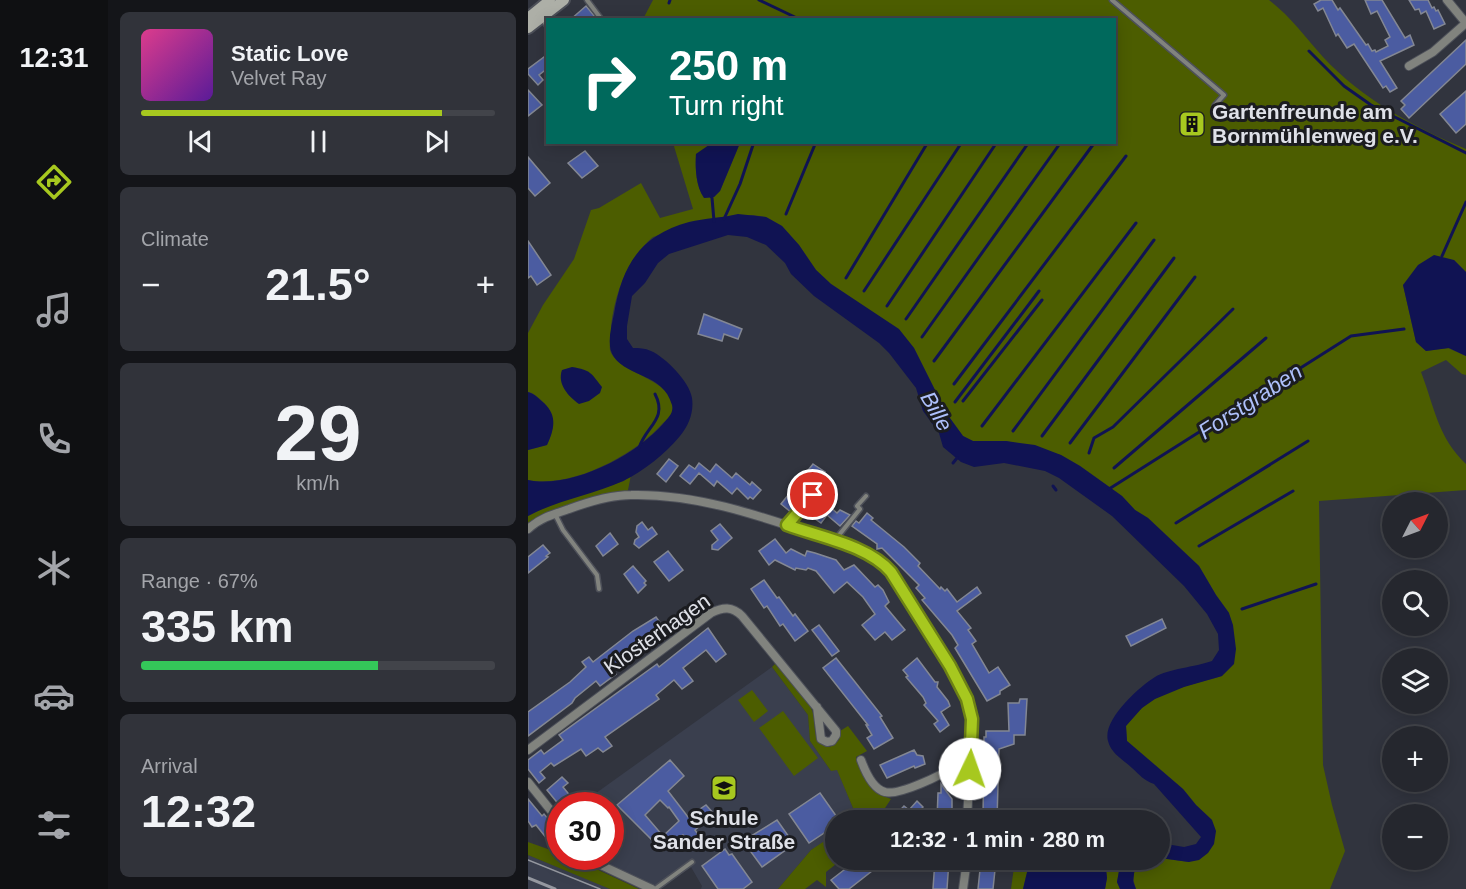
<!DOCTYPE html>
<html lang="en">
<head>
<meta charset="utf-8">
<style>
  body { margin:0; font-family:Helvetica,sans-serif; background:#31333a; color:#f1f3f6; height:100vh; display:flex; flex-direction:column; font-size:22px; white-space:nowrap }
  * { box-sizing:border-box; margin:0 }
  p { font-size:20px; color:#a3a5aa }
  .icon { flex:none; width:33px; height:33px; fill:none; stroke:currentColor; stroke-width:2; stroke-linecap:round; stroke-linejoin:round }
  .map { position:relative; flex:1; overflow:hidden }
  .side { display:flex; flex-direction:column; gap:12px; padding:12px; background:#141519; width:420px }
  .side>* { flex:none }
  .top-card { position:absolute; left:18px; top:18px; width:570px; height:126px; border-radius:0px; box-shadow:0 3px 15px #0003,0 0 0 2px #42444a; background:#00695c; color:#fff; overflow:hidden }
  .needle { width:39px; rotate:48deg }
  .buttons { position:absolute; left:854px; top:492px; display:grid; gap:12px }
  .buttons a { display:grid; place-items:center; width:66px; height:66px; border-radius:50%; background:#25272e; box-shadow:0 3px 15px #0003,0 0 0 2px #42444a; font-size:30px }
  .speed { position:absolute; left:18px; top:792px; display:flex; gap:12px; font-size:30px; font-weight:700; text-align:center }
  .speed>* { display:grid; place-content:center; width:78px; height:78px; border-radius:50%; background:#25272e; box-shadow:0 3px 15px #0003,0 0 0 2px #42444a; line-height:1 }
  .speed .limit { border:9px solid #d22; background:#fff; color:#111 }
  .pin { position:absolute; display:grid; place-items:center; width:51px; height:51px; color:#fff; margin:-26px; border:3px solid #fff; border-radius:50%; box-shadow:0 2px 6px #0007 }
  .me { position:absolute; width:66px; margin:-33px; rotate:3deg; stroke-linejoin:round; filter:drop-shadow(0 0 4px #0008) }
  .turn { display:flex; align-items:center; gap:21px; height:126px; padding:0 24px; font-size:27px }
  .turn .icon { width:78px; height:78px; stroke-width:2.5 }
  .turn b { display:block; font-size:42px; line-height:51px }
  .big { font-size:45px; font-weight:600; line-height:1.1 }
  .side .card { flex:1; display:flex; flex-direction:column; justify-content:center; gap:9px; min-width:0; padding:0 21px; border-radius:9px; background:#31333a }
  .side .dial { align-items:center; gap:0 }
  .dial b { font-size:78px; line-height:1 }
  .song { display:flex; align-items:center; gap:18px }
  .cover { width:72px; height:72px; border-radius:9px; background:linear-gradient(135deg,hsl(330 70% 55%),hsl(270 70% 35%)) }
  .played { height:6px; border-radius:3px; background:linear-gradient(90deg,#a7c81f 85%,#42444a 85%) }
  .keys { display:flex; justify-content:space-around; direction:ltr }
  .heat { display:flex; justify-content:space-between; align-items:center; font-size:33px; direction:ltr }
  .charge { height:9px; border-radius:4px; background:linear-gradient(90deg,#34c759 67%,#42444a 0) }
  .trip { position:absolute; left:297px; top:810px; width:345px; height:60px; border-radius:30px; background:#25272e; box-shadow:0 3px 15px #0003,0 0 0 2px #42444a; font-weight:600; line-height:60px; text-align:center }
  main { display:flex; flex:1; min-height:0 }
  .menu { display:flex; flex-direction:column; width:108px; justify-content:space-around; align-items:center; background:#0f1012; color:#a3a5aa }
  .menu .icon { width:42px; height:42px }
  .menu .on { color:#a7c81f }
  .menu b { font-size:27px; color:#f1f3f6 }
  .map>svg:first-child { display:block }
  .built { fill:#3a3f4e }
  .green { fill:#4c5d00 }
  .water { fill:#101353 }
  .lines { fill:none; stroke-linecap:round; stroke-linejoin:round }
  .stream { stroke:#101353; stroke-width:3 }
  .building { fill:#4b5ca1; stroke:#838793; stroke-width:1.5; fill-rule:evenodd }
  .lane-casing { stroke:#4d5059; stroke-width:7 }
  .street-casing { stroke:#4d5059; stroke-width:10 }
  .secondary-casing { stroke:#4d5059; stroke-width:14 }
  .lane { stroke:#81837e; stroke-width:4 }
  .street { stroke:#81837e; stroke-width:8 }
  .secondary { stroke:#adafa7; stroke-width:10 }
  .tram { stroke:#9598a0; stroke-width:1.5 }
  .rail { stroke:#9598a0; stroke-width:3 }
  .route-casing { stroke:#6d8214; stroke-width:15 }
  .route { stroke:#a7c81f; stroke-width:10 }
  .labels { text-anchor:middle; stroke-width:6; stroke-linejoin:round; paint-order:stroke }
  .poi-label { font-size:21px; font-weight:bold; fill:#dfe1e8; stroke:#1b1c20; text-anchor:start }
  .street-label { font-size:21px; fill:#dfe1e8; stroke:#1b1c20 }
  .water-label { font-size:22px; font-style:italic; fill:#aec0fb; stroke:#1b1c20 }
</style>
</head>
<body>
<main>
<nav class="menu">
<b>12:31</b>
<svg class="icon on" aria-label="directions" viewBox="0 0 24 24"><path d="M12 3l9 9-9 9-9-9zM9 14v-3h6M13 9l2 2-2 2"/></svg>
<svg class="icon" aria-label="music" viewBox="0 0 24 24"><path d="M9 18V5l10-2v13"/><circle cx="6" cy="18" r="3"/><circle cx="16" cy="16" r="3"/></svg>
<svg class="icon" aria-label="phone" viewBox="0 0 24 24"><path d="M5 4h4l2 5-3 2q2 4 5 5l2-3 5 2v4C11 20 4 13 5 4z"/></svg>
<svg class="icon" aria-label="climate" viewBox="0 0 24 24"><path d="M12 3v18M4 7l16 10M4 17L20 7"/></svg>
<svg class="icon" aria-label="car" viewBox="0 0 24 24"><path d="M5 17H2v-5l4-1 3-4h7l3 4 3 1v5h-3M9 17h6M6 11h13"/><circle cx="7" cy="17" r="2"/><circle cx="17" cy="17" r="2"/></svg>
<svg class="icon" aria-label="filters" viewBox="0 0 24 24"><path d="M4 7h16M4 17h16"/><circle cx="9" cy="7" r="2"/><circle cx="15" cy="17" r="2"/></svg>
</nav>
<section class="side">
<div class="card">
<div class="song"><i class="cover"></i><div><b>Static Love</b><p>Velvet Ray</p></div></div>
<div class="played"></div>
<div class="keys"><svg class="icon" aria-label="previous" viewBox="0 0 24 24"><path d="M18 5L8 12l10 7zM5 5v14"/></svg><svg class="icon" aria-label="pause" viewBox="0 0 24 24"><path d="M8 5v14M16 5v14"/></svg><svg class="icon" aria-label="next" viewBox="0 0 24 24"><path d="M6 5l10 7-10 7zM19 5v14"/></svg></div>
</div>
<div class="card"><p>Climate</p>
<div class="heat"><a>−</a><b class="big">21.5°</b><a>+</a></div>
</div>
<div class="card dial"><b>29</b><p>km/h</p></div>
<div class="card"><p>Range · 67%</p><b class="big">335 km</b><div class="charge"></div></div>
<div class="card"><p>Arrival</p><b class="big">12:32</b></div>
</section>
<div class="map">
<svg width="938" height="889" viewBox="0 0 938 889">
  <rect width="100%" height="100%" fill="#31343e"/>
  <g class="built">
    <polygon points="244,667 280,715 282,741 303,771 309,769 325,808 317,820 308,820 306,837 283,850 250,889 173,889 174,886 163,867 132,889 73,861 70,857 82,856 82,806 50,806"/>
    <polygon points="0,855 65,881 82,889 0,889"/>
  </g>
  <g class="green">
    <path d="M125,0H741C763,17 777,37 795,57C834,99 886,127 938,149V272L926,260L875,285L888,342L898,351L920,348L938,356V375L934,374L918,360L893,372C907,408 909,436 938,464V490L791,501L795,765L804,805L817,851L802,889H608C604,879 605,869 612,861L632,860V858L661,862L684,820L668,805L655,789L599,741L598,726C603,720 608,713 614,708C634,689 668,684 694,676L701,613L688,595L671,566L620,518L607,510L594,496L552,466L533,455L478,441H445L435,436L419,414L386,348L371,330L303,284L288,270L271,245L254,226L238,217L225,215L186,218L125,237C99,259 87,293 83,326C83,329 84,332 84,335C83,343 79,348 85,356C98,375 145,380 145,409C145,414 139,420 135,423C107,455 43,489 0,480V450L19,445C27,427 28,414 13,400C8,396 6,393 0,392V333L15,305L46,259L63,210L71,208L113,183L132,218L165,209L145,143H184L168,154C167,168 168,188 177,198L186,197L192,191L212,143L586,142V20L115,19Z"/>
    <polygon points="103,475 99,495 60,503 0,529 0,516 19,506 96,481"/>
    <path d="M247,664C259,678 274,692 283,708C290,722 281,745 302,747L311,740L312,731L320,726L339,751L328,757C334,775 344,793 363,799L349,820H317L325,808L309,770L303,771L282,741L280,715L244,667Z"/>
    <polygon points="224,690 240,711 226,722 210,700"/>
    <polygon points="255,711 290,758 266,776 231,728"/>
    <polygon points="307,834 308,860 313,860 298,872 298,887 289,880 277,889 250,889 283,850"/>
    <polygon points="0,842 31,853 32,856 40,857 49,860 111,889 82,889 0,855"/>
    <polygon points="487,860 502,860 495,889 483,889"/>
    <polygon points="577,860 593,860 589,882 592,889 577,889 579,878"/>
  </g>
  <g class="water">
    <path d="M184,143H212L192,191L186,197L176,198C168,187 167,168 168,154Z"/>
    <path d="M210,214L238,217L254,226L271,245L288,270L303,284L371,329L386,348L419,414L435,436L445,441H478L507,445L533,455L552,466L594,496L607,510L620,518L671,566L688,595L701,613L705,625L708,649L706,664L694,676L656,687L627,699L614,708L598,726L599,741L655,789L668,805L684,820L688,831L686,844L680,853L671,860L661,862L632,858V843L656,847L668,844L673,837L626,784C615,780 612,775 604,768C596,760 583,754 580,741C574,720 611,687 627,677C640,669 667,667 684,661L691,650L690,634L679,614L656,586L584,516L531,478L517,471L476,463L446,467L433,462L415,447L411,433L395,411L388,388L361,353L351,343L286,296L263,274L257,263L238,245L219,237L200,235L141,254L130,263L117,283L104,296L99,326V339L105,348C111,348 117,348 123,351C137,357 162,382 164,398C166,412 161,425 152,436C137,454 116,471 95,481C64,495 30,500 0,516V480C43,489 107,456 135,424C140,418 146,413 144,405C135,373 101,378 86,357C78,346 83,328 86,314C94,266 111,236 161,222C177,218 194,218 210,214Z"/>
    <polygon points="906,255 926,260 938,272 938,356 921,348 898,351 888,342 875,285 890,265"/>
    <path d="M44,367C63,370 63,373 74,387L72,393L61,401L51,404C40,396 29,384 34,370Z"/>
    <path d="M0,392C7,394 11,399 16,403C30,416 26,430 19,445L0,450Z"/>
    <polygon points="502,860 577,860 579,878 577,889 495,889"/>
    <polygon points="593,860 616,860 607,867 605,881 608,889 592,889 589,882"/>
  </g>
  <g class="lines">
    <g class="stream">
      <polyline points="231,0 273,20"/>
      <polyline points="141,3 142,0"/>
      <polyline points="142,19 142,20"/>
      <polyline points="781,51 816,86 843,105 938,153"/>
      <polyline points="182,195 184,198 186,221"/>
      <polyline points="258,214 288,142"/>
      <polyline points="196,219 212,184 226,142"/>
      <polyline points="914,256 938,202"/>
      <polyline points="318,278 400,142"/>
      <polyline points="336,291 434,142"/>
      <polyline points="359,306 469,142"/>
      <polyline points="378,319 501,142"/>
      <polyline points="394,337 533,142"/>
      <polyline points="406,361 567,142"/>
      <polyline points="426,384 598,156"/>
      <polyline points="435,401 514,300"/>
      <polyline points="427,402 511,291"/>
      <polyline points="454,426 608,223"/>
      <polyline points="485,431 626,240"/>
      <polyline points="514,436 646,258"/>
      <polyline points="542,443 667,277"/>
      <path d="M111,448C118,426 140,419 127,394"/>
      <polyline points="561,453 566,438 585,427 705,309"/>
      <polyline points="425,463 429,458"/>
      <polyline points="586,468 738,338"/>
      <polyline points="525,486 528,490"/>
      <polyline points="581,489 823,336 876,329"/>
      <polyline points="648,523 780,441"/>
      <polyline points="671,546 765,491"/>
      <polyline points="714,609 788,584"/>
    </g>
  </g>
  <g class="building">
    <polygon points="793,0 804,0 810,10 812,8 838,45 840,44 844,51 847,50 848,52 860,46 857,40 862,37 849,11 843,14 837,0 854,0 877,38 882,35 886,45 852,61 869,88 862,92 858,86 855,88 826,44 819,48 810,34 808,36 795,8 790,11 786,4"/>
    <polygon points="881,0 900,0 904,8 906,7 908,11 910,10 917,24 906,29 898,11 893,14 891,9 887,10"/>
    <polygon points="58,6 68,18 66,20 42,20"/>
    <polygon points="938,40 938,64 881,118 873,109 877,105 873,101"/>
    <polygon points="20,54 20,68 11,75 15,80 10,85 0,74 0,69"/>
    <polygon points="0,90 14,105 0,116"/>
    <polygon points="938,91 938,124 928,133 912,114"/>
    <polygon points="57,151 70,166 54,178 40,163"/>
    <polygon points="0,157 22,183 7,196 0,188"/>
    <polygon points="0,241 23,275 9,285 3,276 0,278"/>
    <polygon points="176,314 214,329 210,339 196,334 194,341 170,334"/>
    <polygon points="141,459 150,466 138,482 129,474"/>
    <polygon points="171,463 182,472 188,464 204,478 208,473 222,485 224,482 233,490 225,499 222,497 220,499 209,488 204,494 189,481 186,486 171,473 162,484 152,476 161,465 167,469"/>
    <polygon points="285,464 297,472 264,513 253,504"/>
    <polygon points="295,501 309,513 312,510 322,515 312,526 299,515 293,523 283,516"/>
    <polygon points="339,513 345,518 343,520 376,547 392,563 390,566 412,589 413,587 417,591 419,589 429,602 449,587 453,593 429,611 443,628 440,630 448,641 444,644 461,673 470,667 482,685 472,691 472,694 459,701 427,648 430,645 424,635 394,600 397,598 388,588 391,585 354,548 349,549 349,544 324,526 328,521 331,523"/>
    <polygon points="114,522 120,530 124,527 129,534 111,548 106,544 107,540 111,537 108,532 109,526"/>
    <polygon points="192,524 204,538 190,550 184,549 184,545 190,540 183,531"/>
    <polygon points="82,533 90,544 75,556 68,546"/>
    <polygon points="247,539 258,553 263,549 277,556 279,551 287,553 308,560 316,570 326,565 347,587 350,585 355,590 361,602 357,606 377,630 364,640 357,632 347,640 334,625 347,614 335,597 319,582 306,593 288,571 280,568 278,570 268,568 267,570 247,560 241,565 231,551"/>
    <polygon points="15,545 22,553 18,556 20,557 0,573 0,557"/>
    <polygon points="140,551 155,570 141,581 126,562"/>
    <polygon points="105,566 118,581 116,583 118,585 110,593 96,574"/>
    <polygon points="236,580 249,598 251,597 265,616 267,614 280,631 267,641 255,624 252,626 239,606 236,608 223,589"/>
    <polygon points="128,617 136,628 83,668 88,674 72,686 68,681 47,698 44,703 0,736 0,712 42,682 58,667 54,662 61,657 65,662 105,631"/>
    <polygon points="634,619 638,628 603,646 598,636"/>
    <polygon points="291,625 311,651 304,656 284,630"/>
    <polygon points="180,628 198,654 188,662 178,650 155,668 165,681 154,689 146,680 128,695 131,699 77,737 84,746 75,752 70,748 58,756 53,749 26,766 23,763 12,772 17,778 11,783 0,769 0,760 13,750 16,754 35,740 31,735 129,664 131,667"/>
    <polygon points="308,658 354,716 352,717 365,738 346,749 339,738 344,735 338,725 340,725 295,668"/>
    <polygon points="389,658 407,682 410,682 409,687 420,701 422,706 413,712 421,725 412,732 406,724 410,721 396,705 398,703 395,697 378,677 380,676 375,670"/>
    <polygon points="492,699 499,699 497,735 486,735 486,744 471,749 469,820 455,820 456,737 458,737 458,731 481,731 480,703 491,703"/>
    <polygon points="386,750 389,755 395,756 397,764 387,768 386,766 359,778 352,765"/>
    <path d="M142,760L156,776L140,791L160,817L178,805L186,814L167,830L175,841L168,848L155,835L142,843L143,844L135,851L89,805ZM132,800L140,808L141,807L151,821L135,836L117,815Z"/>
    <polygon points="34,777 40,783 35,787 44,798 32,806 19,790"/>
    <polygon points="413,784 424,799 424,820 409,820 410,793 413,793"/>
    <polygon points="292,793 311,820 308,820 308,825 281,843 261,814"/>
    <polygon points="0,799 14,816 16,814 32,833 32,848 24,845 8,825 4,827 0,821"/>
    <polygon points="389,801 395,807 383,820 363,820 376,806 381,810"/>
    <polygon points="249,820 266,844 234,867 215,841"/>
    <polygon points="197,849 201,855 204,854 224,882 215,889 190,889 174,866"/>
    <polygon points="329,860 358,860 321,889 311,889 303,880"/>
    <polygon points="407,860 421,860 419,889 405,889"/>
    <polygon points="453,860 468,860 465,889 450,889"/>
  </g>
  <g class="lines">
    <g class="lane-casing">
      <g id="lane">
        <polyline points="59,0 74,20"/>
        <polyline points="584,0 696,95 687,105"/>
        <polyline points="14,19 20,27"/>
        <polyline points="27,514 35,530 69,575 71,589"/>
        <polyline points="259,525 285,495"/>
        <polyline points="307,540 332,509 329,506 338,496"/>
        <polyline points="127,889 164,862"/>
      </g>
    </g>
    <g class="street-casing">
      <g id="street">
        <polyline points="881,66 905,52 938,23 919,0"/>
        <path d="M0,529C12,518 26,514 41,509C60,502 83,495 103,495C181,493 258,526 331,549L353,562L363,572L422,666L439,699L444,728L439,820"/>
        <path d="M0,750L183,613C195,607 204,606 214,616L308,731V735L304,741L299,742L293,739L289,707"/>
        <path d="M333,760C337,771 345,789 357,792C370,796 415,775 426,766C432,762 437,755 443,750"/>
        <polyline points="0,782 32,822"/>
        <polyline points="59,856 62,860 124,889"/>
        <polyline points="435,889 439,860"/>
      </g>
    </g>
    <g class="secondary-casing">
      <g id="secondary">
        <polyline points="0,18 22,0"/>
        <polyline points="0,28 36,0"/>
      </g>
    </g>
    <use href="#lane" class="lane"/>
    <use href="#street" class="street"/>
    <use href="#secondary" class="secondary"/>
    <polyline class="tram" points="0,860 72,889"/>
    <polyline class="rail" points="0,878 27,889"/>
  </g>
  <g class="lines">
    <g class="route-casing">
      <path id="route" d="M285,495L259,525C291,537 340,545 363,572L422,666L439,699L444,719L442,769"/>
    </g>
    <use href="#route" class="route"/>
  </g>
  <defs>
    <g id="building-square" transform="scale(1.35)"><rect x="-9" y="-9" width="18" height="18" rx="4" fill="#a7c81f" stroke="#1b1c20"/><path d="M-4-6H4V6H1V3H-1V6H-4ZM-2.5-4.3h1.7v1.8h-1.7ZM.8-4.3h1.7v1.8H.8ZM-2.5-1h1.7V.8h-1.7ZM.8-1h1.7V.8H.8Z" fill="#111"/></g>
    <g id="school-square" transform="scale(1.35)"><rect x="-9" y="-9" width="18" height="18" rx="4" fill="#a7c81f" stroke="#1b1c20"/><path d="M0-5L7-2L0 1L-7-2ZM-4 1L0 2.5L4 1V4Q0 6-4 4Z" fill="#111"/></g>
  </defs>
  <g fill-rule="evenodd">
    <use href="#building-square" x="664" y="124"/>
    <use href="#school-square" x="196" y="788"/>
  </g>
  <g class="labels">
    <g class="poi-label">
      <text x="684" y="119">Gartenfreunde am<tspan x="684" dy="24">Bornmühlenweg e.V.</tspan></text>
      <text x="196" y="825" text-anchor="middle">Schule<tspan x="196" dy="24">Sander Straße</tspan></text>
    </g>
    <g class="street-label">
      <text transform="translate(129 634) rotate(-35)" y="7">Klosterhagen</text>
    </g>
    <g class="water-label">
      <text transform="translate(722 401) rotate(-33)" y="8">Forstgraben</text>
      <text transform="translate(409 411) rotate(60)" y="8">Bille</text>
    </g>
  </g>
</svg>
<div class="buttons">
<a><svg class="needle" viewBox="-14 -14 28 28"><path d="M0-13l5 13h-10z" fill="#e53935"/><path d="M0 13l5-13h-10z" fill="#a3a5aa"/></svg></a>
<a><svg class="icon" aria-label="search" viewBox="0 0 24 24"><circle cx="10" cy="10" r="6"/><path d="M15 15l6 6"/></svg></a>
<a><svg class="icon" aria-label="layers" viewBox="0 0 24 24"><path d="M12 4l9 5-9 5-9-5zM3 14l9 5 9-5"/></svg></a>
<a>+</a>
<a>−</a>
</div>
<div class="speed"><div class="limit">30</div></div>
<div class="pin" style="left:285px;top:495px;background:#d93025"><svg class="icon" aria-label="arrive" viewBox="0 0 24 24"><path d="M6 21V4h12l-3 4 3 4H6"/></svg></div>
<svg class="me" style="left:442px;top:769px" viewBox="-20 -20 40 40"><circle r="19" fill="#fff"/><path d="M0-13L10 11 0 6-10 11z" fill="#a7c81f"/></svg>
<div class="trip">12:32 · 1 min · 280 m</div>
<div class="top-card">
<div class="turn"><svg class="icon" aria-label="right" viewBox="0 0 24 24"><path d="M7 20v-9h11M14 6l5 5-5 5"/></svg><div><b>250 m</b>Turn right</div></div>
</div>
</div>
</main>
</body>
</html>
